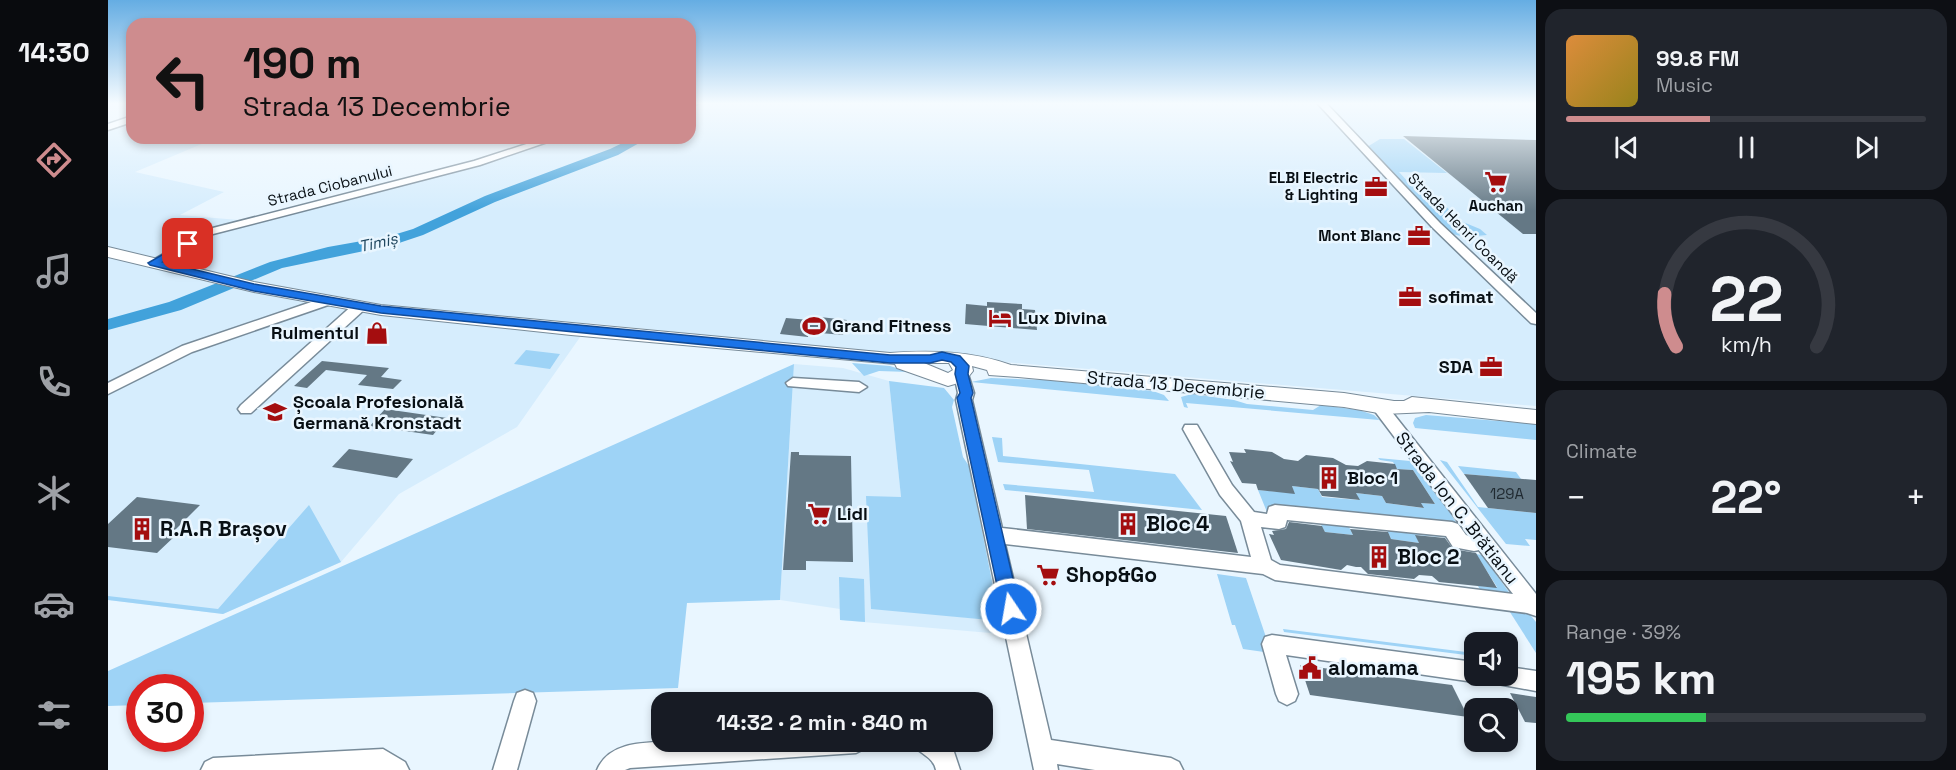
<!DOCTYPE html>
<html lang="en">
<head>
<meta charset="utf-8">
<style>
  body { margin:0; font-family:"Space Grotesk",sans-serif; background:#20242c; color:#f1f3f6; height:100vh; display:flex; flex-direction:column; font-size:22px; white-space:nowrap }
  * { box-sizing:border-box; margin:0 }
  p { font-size:20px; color:#9ea1a6 }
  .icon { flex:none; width:33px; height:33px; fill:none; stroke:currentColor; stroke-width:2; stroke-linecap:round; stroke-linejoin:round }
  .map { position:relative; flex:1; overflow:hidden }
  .details { display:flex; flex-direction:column; gap:9px; padding:9px; background:#0d0f14; width:420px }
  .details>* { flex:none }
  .guide { position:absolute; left:18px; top:18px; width:570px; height:126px; border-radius:18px; box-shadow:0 3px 9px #0003; background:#ce8c8e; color:#111; overflow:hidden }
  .buttons { position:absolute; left:1356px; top:632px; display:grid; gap:12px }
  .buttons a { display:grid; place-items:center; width:54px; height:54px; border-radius:12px; background:#171b24; box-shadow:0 3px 9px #0003; font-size:30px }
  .speed { position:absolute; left:18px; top:674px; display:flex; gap:12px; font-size:30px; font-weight:700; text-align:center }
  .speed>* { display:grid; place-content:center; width:78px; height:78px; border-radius:50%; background:#171b24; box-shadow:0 3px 9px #0003; line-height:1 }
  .speed .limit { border:9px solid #d22; background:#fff; color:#111 }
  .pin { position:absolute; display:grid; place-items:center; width:51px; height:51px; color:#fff; margin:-26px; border-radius:12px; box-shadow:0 3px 9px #0006 }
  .me { position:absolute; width:66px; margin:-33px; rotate:348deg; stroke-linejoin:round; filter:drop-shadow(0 0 4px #0008) }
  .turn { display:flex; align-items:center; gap:21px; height:126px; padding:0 18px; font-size:27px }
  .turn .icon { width:78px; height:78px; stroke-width:2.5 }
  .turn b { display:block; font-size:42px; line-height:51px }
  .big { font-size:45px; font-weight:700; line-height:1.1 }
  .details .tile { flex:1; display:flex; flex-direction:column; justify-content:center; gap:9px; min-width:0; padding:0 21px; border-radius:18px; background:#20242c }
  .details .dial { align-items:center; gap:0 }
  .dial svg { height:156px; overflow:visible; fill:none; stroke:#363941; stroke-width:7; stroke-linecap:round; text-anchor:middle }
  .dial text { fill:#f1f3f6; stroke:none }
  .song { display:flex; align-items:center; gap:18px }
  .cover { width:72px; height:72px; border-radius:9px; background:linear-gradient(135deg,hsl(30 70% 55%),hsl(50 70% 35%)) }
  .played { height:6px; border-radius:3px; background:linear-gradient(90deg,#ce8c8e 40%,#363941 40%) }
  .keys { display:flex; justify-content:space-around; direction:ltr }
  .heat { display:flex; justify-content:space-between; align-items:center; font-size:33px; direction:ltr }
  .charge { height:9px; border-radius:4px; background:linear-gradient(90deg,#34c759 39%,#363941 0) }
  .trip { position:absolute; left:543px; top:692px; width:342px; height:60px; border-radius:18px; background:#171b24; box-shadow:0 3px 9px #0003; font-weight:700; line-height:60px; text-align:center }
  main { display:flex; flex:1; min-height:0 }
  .dock { display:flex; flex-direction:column; width:108px; justify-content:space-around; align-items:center; background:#090b0e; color:#9ea1a6 }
  .dock .icon { width:42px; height:42px }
  .dock .current { color:#ce8c8e }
  .dock b { font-size:27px; color:#f1f3f6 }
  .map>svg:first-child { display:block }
  .built { fill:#d6edfd }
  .green { fill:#9ed3f6 }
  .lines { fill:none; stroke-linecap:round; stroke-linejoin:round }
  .river { fill:#42a2db; fill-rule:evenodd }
  .building { fill:#647885 }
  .minor-casing { stroke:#788b99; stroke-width:3 }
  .major-casing { stroke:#788b99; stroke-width:2 }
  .minor { fill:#fff; fill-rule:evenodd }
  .major { fill:#fff; fill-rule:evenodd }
  .route { fill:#1a73e8; stroke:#114b97; stroke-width:1.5 }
  .labels { text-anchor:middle; stroke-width:5; stroke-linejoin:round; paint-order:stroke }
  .far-poi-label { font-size:15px; font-weight:bold; fill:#080f14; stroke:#e9f6ff; text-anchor:end }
  .far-street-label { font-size:15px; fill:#080f14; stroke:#e9f6ff }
  .number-label { font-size:15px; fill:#1f2930 }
  .far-water-label { font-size:16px; font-style:italic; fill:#1f465e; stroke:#e9f6ff }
  .poi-label { font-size:18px; font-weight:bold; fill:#080f14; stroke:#e9f6ff; text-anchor:start }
  .street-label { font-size:18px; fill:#080f14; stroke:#e9f6ff }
  .near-poi-label { font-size:21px; font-weight:bold; fill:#080f14; stroke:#e9f6ff; text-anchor:start }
</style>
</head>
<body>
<main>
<nav class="dock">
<b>14:30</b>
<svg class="icon current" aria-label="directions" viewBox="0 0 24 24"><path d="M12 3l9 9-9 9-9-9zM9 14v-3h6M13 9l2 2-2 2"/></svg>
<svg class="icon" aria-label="music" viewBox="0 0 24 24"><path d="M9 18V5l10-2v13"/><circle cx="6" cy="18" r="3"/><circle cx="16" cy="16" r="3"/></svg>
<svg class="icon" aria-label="phone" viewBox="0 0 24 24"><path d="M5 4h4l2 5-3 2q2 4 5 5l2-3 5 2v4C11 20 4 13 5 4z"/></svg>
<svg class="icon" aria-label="climate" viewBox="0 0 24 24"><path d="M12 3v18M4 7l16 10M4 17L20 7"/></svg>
<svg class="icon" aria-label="car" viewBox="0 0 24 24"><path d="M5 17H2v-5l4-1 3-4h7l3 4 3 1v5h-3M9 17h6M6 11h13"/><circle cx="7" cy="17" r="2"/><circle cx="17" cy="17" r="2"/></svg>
<svg class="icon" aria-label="filters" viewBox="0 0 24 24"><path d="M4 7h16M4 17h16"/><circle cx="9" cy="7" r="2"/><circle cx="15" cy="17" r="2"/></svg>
</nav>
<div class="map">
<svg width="1428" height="770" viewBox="0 0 1428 770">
  <rect width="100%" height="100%" fill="#e9f6ff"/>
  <g class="built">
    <polygon points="582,103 1428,103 1428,406 690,345 482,323 409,427 291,494 233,562 115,614 0,600 0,130 24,121 24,138 108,138 27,172 116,192 72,215 153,222 369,166 450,138 582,138"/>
    <polygon points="686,364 735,368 781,381 805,612 892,621 894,634 732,620 732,609 672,600"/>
  </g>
  <g class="green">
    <polygon points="1272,139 1296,139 1339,173 1291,172 1302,184 1324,194 1355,222 1372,229 1379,235 1357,237 1344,234 1259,147"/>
    <polygon points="418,350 452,354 442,369 406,364"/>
    <polygon points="744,363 782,366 801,372 771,371 756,376"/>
    <polygon points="686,364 672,600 579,603 570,688 83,703 82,687 32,687 31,705 0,706 0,671"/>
    <polygon points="883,378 938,380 1045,391 1056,395 1061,401 863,382 862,387 861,380 863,382"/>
    <polygon points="781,381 836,388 846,400 844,407 855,457 861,466 892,621 763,609 758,496 793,497"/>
    <polygon points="1084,394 1126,400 1139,404 1205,410 1213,405 1251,410 1266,415 1280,428 1271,420 1078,403 1080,408 1076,407 1073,397"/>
    <polygon points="1318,415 1428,424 1428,440 1307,428 1305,423 1307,418"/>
    <polygon points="884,437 894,438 895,456 1067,474 1094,510 897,490 895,484 986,492 981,470 890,462"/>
    <polygon points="1297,453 1308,463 1305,464 1341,511 1362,545 1345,538 1308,535 1311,543 1283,539 1279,531 1241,527 1245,535 1217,532 1212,523 1161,517 1150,490 1186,493 1184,486 1210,489 1214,497 1251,500 1248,493 1274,496 1278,503 1315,508 1313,503 1327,504 1305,470 1289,469 1285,462 1272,460 1270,458 1302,461"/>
    <polygon points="1332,460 1339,462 1370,507 1428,513 1428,540 1417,539 1422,546 1398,544"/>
    <polygon points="1350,466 1408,472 1413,479 1356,474"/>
    <polygon points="201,505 233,562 115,614 0,600 0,596 110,609"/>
    <polygon points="1368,554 1374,555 1403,595 1373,591 1370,586 1389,587"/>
    <polygon points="1109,574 1138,578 1162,649 1156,652 1135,649 1127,625 1124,625"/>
    <polygon points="731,577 756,579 757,622 732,620"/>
    <polygon points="1400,609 1419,611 1428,622 1428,653"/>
    <polygon points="1175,629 1366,653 1366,656 1176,632"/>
  </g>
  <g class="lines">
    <g class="river">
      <polygon points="582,103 595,103 582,109"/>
      <polygon points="525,138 540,138 510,155 387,202 315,235 285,245 174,268 73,310 0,330 0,319 61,302 162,262 220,247 282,236 305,229 377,196 502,149"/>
    </g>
  </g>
  <g class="building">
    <polygon points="1295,136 1428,140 1428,234 1415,234"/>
    <polygon points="879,302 914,304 914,309 927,310 929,330 857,324 858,304 879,306"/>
    <polygon points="703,316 739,320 735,335 701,332 700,337 672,334 678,318 702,320"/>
    <polygon points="214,361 281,368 273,377 294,380 285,389 250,385 259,375 218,370 199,388 186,386"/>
    <polygon points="277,409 339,418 325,435 262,426"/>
    <polygon points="241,449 305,459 289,478 224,467"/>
    <polygon points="1136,449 1164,452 1176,459 1190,461 1198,455 1225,458 1238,465 1250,466 1259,461 1287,464 1289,469 1305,470 1327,504 1313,503 1316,508 1278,503 1274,496 1248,493 1252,500 1214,496 1210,489 1184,486 1187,494 1150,490 1148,484 1134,483 1122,461 1125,462 1121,452 1138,453"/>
    <polygon points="683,452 691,452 691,455 743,456 745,562 698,561 698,570 675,570"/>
    <polygon points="1356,474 1428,480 1428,513 1380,508"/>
    <polygon points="917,495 1118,516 1130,553 919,529"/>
    <polygon points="29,497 92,505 63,534 68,535 49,553 0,547 0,524"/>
    <polygon points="1181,522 1214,526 1217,532 1245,535 1242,529 1280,532 1283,539 1311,543 1307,535 1337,538 1345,549 1368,553 1389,588 1331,582 1324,576 1311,575 1306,579 1260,574 1253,567 1248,567 1239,565 1233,570 1173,560 1161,534 1166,535 1164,531 1178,529"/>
    <polygon points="1192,665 1344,685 1360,717 1202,695"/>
    <polygon points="1402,693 1428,697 1428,723 1417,722"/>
  </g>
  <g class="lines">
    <g class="minor-casing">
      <g id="minor">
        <polygon points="1209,103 1218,103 1332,223 1428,313 1428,324 1423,323 1324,227"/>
        <polygon points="24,116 24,122 0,130 0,124"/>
        <polygon points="437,138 451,138 372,165 105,234 50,266 42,266 40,263 97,230 366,161"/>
        <polygon points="218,297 225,301 223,304 84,352 0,394 0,383 74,346"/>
        <polygon points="252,302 259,306 257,309 143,413 133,413 130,409 133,405 247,303"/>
        <path d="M853,369L860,374L866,393L864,400L894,528L1143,557L1133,521L1112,495L1075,429L1077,425H1089L1124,485L1146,512L1159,514L1161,507L1167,505L1344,522L1350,524L1358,535L1361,536L1263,406L1266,402H1276L1428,594V616L1419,613L1167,580L1155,574L897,544L943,740L1063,758L1071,762L1075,770H987L949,764L950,770H926L848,400L850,393L846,374ZM1179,520L1338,536L1345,547L1366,551L1371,550L1405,594L1172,565L1163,560L1153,527L1171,529L1177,527Z"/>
        <polygon points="685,378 751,382 759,387 751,392 680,386 678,383"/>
        <polygon points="1164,635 1366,662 1366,675 1375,675 1374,679 1366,682 1178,655 1190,694 1187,701 1179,705 1171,701 1168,694 1154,644 1157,637"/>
        <polygon points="1400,667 1428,671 1428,691 1379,682 1376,675 1400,675"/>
        <polygon points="417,690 425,693 428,701 409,770 385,770 406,701 409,693"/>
        <path d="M570,741H760L756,749L748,753L522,768L517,770H489C502,739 542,743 570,741Z"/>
        <path d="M803,741H837L846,752L852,770H828C825,755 809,754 803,741Z"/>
        <polygon points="275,749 297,762 301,770 93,770 97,762 105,758"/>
      </g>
    </g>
    <g class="major-casing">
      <path id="major" d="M0,247L146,282L273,305L782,353C824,350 864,351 903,365L1236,393L1286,401H1296L1304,397L1428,410V424L1321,412L1276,414L1236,407L910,377L881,375L879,370L864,366L865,371L857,381L840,386L789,368L787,364L463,335L273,315L146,292L0,257ZM816,363H841L845,370L840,373Z"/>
    </g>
    <use href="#minor" class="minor"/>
    <use href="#major" class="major"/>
  </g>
  <linearGradient id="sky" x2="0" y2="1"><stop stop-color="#65ade3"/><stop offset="0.49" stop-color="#f5fbff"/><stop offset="1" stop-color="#f5fbff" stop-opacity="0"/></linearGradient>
  <rect width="1428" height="211" fill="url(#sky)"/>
  <polygon class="route" points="80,240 85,244 83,246 55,262 146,284 273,306 782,355 822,355 834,352 852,356 861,366 860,374 865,393 863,398 912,609 909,615 903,617 896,615 894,609 849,398 852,393 847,374 848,367 843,362 834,360 822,363 782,363 273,313 146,291 42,265 40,263"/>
  <defs>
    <g id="supermarket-bare" transform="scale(1.8)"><path d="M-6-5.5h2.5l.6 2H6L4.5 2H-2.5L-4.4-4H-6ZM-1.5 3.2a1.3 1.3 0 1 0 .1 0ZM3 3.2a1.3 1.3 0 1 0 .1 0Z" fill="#a40d0f" stroke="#e9f6ff" stroke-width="2.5" paint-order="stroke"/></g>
    <g id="office-bare" transform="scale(1.8)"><path d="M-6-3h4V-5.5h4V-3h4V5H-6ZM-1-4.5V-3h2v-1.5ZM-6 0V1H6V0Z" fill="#a40d0f" stroke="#e9f6ff" stroke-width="2.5" paint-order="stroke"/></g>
    <g id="hotel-bare" transform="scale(1.8)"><path d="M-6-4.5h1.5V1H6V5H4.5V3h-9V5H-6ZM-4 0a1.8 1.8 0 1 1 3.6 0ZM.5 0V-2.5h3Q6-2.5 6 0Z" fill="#a40d0f" stroke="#e9f6ff" stroke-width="2.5" paint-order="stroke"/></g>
    <g id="stadium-bare" transform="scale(1.8)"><path d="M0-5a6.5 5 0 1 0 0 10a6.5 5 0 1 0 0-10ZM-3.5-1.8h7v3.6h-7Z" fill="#a40d0f" stroke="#e9f6ff" stroke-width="2.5" paint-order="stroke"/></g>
    <g id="shop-bare" transform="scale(1.8)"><path d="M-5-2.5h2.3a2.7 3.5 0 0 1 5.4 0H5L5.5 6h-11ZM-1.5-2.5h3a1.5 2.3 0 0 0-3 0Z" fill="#a40d0f" stroke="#e9f6ff" stroke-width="2.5" paint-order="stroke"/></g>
    <g id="university-bare" transform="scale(1.8)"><path d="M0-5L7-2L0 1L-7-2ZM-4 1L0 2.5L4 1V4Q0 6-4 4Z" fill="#a40d0f" stroke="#e9f6ff" stroke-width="2.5" paint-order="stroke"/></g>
    <g id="building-bare" transform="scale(1.8)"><path d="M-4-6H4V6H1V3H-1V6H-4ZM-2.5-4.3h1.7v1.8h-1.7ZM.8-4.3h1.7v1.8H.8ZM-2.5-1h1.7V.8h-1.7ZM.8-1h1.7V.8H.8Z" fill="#a40d0f" stroke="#e9f6ff" stroke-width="2.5" paint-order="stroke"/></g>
    <g id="civic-bare" transform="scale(1.8)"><path d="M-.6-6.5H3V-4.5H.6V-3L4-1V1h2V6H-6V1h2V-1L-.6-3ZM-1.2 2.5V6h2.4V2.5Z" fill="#a40d0f" stroke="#e9f6ff" stroke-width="2.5" paint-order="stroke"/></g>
  </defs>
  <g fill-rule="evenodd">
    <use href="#supermarket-bare" x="1388" y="182"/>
    <use href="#office-bare" x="1268" y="187"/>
    <use href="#office-bare" x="1311" y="236"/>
    <use href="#office-bare" x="1302" y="297"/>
    <use href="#hotel-bare" x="892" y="318"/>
    <use href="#stadium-bare" x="706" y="326"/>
    <use href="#shop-bare" x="269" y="333"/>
    <use href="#office-bare" x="1383" y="367"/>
    <use href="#university-bare" x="167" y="412"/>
    <use href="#building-bare" x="1221" y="478"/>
    <use href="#supermarket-bare" x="711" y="514"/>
    <use href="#building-bare" x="1020" y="524"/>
    <use href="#building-bare" x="34" y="529"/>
    <use href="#building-bare" x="1271" y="557"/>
    <use href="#supermarket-bare" x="940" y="575"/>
    <use href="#civic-bare" x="1202" y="668"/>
  </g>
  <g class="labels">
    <g class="far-poi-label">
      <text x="1250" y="183">ELBI Electric<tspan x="1250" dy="17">&amp; Lighting</tspan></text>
      <text x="1388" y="211" text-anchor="middle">Auchan</text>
      <text x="1293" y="241">Mont Blanc</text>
    </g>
    <g class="far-street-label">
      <text transform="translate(222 186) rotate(-14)" y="5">Strada Ciobanului</text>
      <text transform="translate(1355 228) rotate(45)" y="5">Strada Henri Coandă</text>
    </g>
    <g class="number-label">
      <text x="1399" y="499">129A</text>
    </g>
    <g class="far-water-label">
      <text transform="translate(270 242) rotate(-13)" y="6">Timiș</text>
    </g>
    <g class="poi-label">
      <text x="1320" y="303">sofimat</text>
      <text x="910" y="324">Lux Divina</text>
      <text x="724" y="332">Grand Fitness</text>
      <text x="251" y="339" text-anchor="end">Rulmentul</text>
      <text x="1365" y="373" text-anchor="end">SDA</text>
      <text x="185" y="408">Școala Profesională<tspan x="185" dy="21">Germană Kronstadt</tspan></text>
      <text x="1239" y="484">Bloc 1</text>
      <text x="729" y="520">Lidl</text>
    </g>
    <g class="street-label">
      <text transform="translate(1068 385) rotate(5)" y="6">Strada 13 Decembrie</text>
      <text transform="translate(1349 508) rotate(52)" y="6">Strada Ion C. Brătianu</text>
    </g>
    <g class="near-poi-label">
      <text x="1038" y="531">Bloc 4</text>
      <text x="52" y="536">R.A.R Brașov</text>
      <text x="1289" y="564">Bloc 2</text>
      <text x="958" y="582">Shop&amp;Go</text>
      <text x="1220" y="675">alomama</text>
    </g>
  </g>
</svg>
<div class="buttons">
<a><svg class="icon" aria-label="sound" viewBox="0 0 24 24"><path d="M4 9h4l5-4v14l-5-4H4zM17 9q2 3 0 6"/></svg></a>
<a><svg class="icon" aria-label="search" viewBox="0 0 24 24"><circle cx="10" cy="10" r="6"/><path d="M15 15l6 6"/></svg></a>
</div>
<div class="speed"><div class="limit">30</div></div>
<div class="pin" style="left:80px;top:244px;background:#d93025"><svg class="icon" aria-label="arrive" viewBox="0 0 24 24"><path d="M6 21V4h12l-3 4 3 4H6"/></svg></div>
<svg class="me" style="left:903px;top:609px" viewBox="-20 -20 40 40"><circle r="17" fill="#1a73e8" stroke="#fff" stroke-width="3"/><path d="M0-11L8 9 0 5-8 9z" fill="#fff"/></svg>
<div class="trip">14:32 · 2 min · 840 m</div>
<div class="guide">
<div class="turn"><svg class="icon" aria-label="left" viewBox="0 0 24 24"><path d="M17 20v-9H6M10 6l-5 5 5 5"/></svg><div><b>190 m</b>Strada 13 Decembrie</div></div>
</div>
</div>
<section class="details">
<div class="tile">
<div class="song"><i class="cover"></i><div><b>99.8 FM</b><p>Music</p></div></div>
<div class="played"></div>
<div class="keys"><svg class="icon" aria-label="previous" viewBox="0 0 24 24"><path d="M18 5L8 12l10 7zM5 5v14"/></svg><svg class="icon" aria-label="pause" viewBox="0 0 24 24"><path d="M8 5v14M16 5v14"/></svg><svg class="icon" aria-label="next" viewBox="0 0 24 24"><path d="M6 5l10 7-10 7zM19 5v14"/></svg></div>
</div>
<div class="tile dial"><svg viewBox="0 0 100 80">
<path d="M14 69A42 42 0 1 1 86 69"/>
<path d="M14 69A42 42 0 0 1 8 42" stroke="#ce8c8e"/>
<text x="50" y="56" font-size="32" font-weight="700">22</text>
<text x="50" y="72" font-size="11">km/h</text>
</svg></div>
<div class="tile"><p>Climate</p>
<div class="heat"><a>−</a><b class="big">22°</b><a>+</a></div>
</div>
<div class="tile"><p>Range · 39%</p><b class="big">195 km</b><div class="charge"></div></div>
</section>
</main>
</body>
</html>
